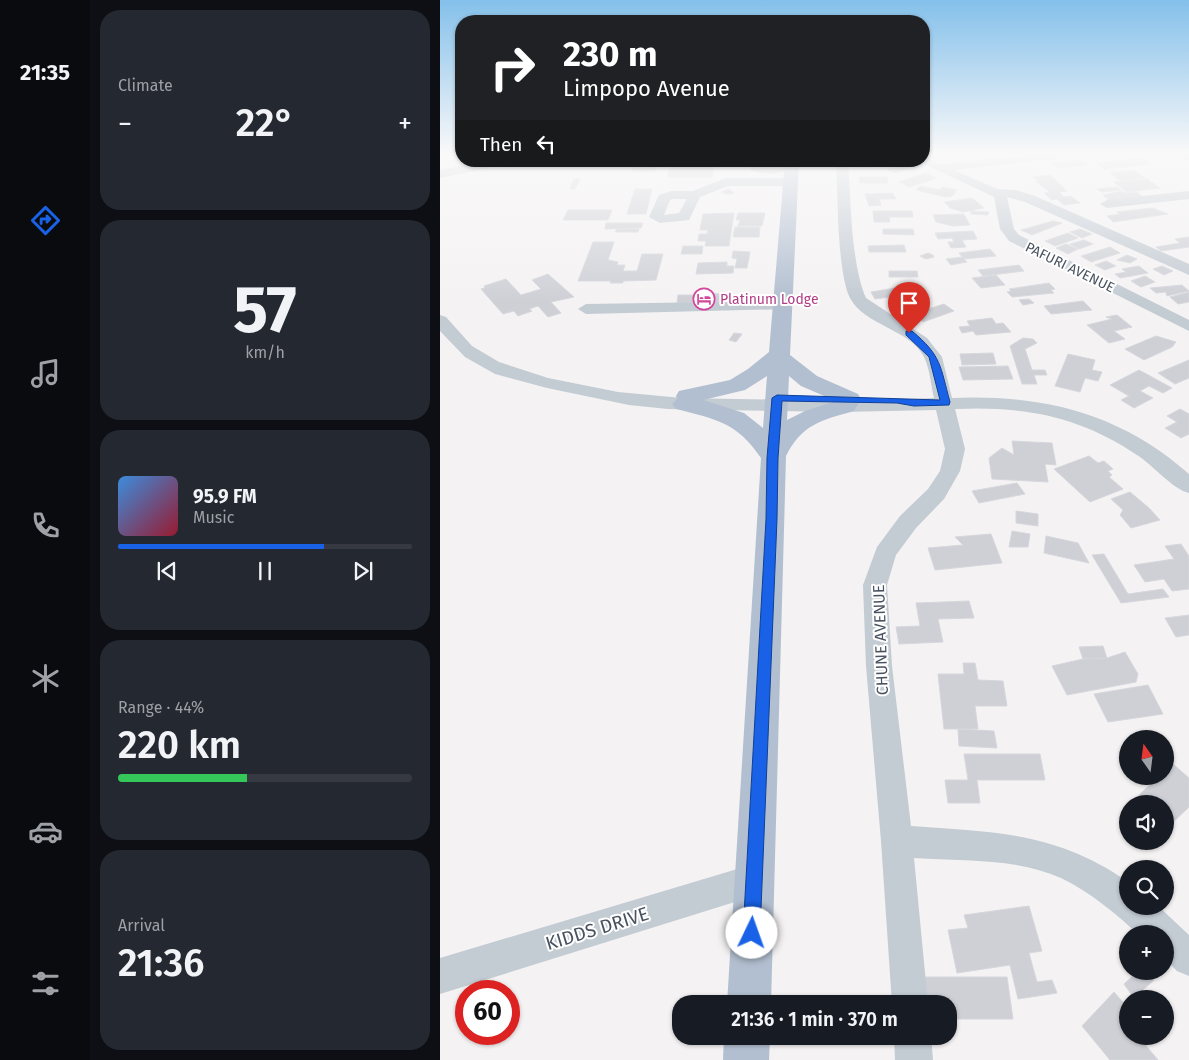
<!DOCTYPE html>
<html lang="en">
<head>
<meta charset="utf-8">
<style>
  body { margin:0; font-family:"Fira Sans",sans-serif; background:#242831; color:#f1f3f6; height:100vh; display:flex; flex-direction:column; font-size:19px; white-space:nowrap }
  * { box-sizing:border-box; margin:0 }
  p { font-size:16px; color:#9ea1a6 }
  .icon { flex:none; width:28px; height:28px; fill:none; stroke:currentColor; stroke-width:2; stroke-linecap:round; stroke-linejoin:round }
  .map { position:relative; flex:1; overflow:hidden }
  .side { display:flex; flex-direction:column; gap:10px; padding:10px; background:#0d0f14; width:350px }
  .side>* { flex:none }
  .guide { position:absolute; left:15px; top:15px; width:475px; height:152px; border-radius:20px; box-shadow:0 1px 4px #0004; background:#202124; color:#fff; overflow:hidden }
  .needle { width:32px; rotate:346deg }
  .tools { position:absolute; left:679px; top:730px; display:grid; gap:10px }
  .tools a { display:grid; place-items:center; width:55px; height:55px; border-radius:50%; background:#171b24; box-shadow:0 1px 4px #0004; font-size:25px }
  .speed { position:absolute; left:15px; top:980px; display:flex; gap:10px; font-size:25px; font-weight:700; text-align:center }
  .speed>* { display:grid; place-content:center; width:65px; height:65px; border-radius:50%; background:#171b24; box-shadow:0 1px 4px #0004; line-height:1 }
  .speed .limit { border:8px solid #d22; background:#fff; color:#111 }
  .pin { position:absolute; display:grid; place-items:center; width:42px; height:42px; color:#fff; margin:-51px -21px; border-radius:50% 50% 50% 0; rotate:-45deg; box-shadow:0 0 5px #0007 }
  .pin .icon { rotate:45deg }
  .me { position:absolute; width:55px; margin:-28px; rotate:3deg; stroke-linejoin:round; filter:drop-shadow(0 0 4px #0008) }
  .turn { display:flex; align-items:center; gap:18px; height:105px; padding:0 25px; font-size:22px }
  .turn .icon { width:65px; height:65px; stroke-width:2.5 }
  .turn b { display:block; font-size:35px; line-height:42px }
  .then { display:flex; align-items:center; height:48px; padding:0 25px; background:#0003; gap:10px; font-size:19px }
  .big { font-size:38px; font-weight:600; line-height:1.1 }
  .side .widget { flex:1; display:flex; flex-direction:column; justify-content:center; gap:8px; min-width:0; padding:0 18px; border-radius:20px; background:#242831 }
  .side .dial { align-items:center; gap:0 }
  .dial b { font-size:65px; line-height:1 }
  .song { display:flex; align-items:center; gap:15px }
  .cover { width:60px; height:60px; border-radius:8px; background:linear-gradient(135deg,hsl(210 70% 55%),hsl(350 70% 35%)) }
  .played { height:5px; border-radius:2px; background:linear-gradient(90deg,#1962e7 70%,#363941 70%) }
  .keys { display:flex; justify-content:space-around; direction:ltr }
  .heat { display:flex; justify-content:space-between; align-items:center; font-size:28px; direction:ltr }
  .charge { height:8px; border-radius:4px; background:linear-gradient(90deg,#34c759 44%,#363941 0) }
  .trip { position:absolute; left:232px; top:995px; width:285px; height:50px; border-radius:20px; background:#171b24; box-shadow:0 1px 4px #0004; font-weight:600; line-height:50px; text-align:center }
  main { display:flex; flex:1; min-height:0 }
  .tab-bar { display:flex; flex-direction:column; width:90px; justify-content:space-around; align-items:center; background:#090b0e; color:#9ea1a6 }
  .tab-bar .icon { width:35px; height:35px }
  .tab-bar .current { color:#1962e7 }
  .tab-bar b { font-size:22px; color:#f1f3f6 }
  .map>svg:first-child { display:block }
  .building { fill:#ced0d6; stroke:#d6d7dd }
  .lines { fill:none; stroke-linecap:round; stroke-linejoin:round }
  .path { stroke:#79cfab; stroke-width:2; stroke-dasharray:2.5 1; stroke-linecap:butt }
  .minor { fill:#c3cbd3; fill-rule:evenodd }
  .major { fill:#b2bfd0; fill-rule:evenodd }
  .route { fill:#1962e7; stroke:#104096 }
  .labels { text-anchor:middle; stroke-width:4; stroke-linejoin:round; paint-order:stroke }
  .far-street-label { font-size:14px; fill:#495360; stroke:#fff }
  .far-hotel-label { font-size:14px; fill:#b23c85; stroke:#fff; text-anchor:start }
  .street-label { font-size:16px; fill:#495360; stroke:#fff }
  .near-street-label { font-size:19px; fill:#495360; stroke:#fff }
</style>
</head>
<body>
<main>
<nav class="tab-bar">
<b>21:35</b>
<svg class="icon current" aria-label="directions" viewBox="0 0 24 24"><path d="M12 3l9 9-9 9-9-9zM9 14v-3h6M13 9l2 2-2 2"/></svg>
<svg class="icon" aria-label="music" viewBox="0 0 24 24"><path d="M9 18V5l10-2v13"/><circle cx="6" cy="18" r="3"/><circle cx="16" cy="16" r="3"/></svg>
<svg class="icon" aria-label="phone" viewBox="0 0 24 24"><path d="M5 4h4l2 5-3 2q2 4 5 5l2-3 5 2v4C11 20 4 13 5 4z"/></svg>
<svg class="icon" aria-label="climate" viewBox="0 0 24 24"><path d="M12 3v18M4 7l16 10M4 17L20 7"/></svg>
<svg class="icon" aria-label="car" viewBox="0 0 24 24"><path d="M5 17H2v-5l4-1 3-4h7l3 4 3 1v5h-3M9 17h6M6 11h13"/><circle cx="7" cy="17" r="2"/><circle cx="17" cy="17" r="2"/></svg>
<svg class="icon" aria-label="filters" viewBox="0 0 24 24"><path d="M4 7h16M4 17h16"/><circle cx="9" cy="7" r="2"/><circle cx="15" cy="17" r="2"/></svg>
</nav>
<section class="side">
<div class="widget"><p>Climate</p>
<div class="heat"><a>−</a><b class="big">22°</b><a>+</a></div>
</div>
<div class="widget dial"><b>57</b><p>km/h</p></div>
<div class="widget">
<div class="song"><i class="cover"></i><div><b>95.9 FM</b><p>Music</p></div></div>
<div class="played"></div>
<div class="keys"><svg class="icon" aria-label="previous" viewBox="0 0 24 24"><path d="M18 5L8 12l10 7zM5 5v14"/></svg><svg class="icon" aria-label="pause" viewBox="0 0 24 24"><path d="M8 5v14M16 5v14"/></svg><svg class="icon" aria-label="next" viewBox="0 0 24 24"><path d="M6 5l10 7-10 7zM19 5v14"/></svg></div>
</div>
<div class="widget"><p>Range · 44%</p><b class="big">220 km</b><div class="charge"></div></div>
<div class="widget"><p>Arrival</p><b class="big">21:36</b></div>
</section>
<div class="map">
<svg width="749" height="1060" viewBox="0 0 749 1060">
  <rect width="100%" height="100%" fill="#f4f2f2"/>
  <g class="building">
    <polygon points="702,158 711,164 665,169 657,163"/>
    <polygon points="642,160 649,165 618,168 611,163"/>
    <polygon points="195,161 205,161 202,171 192,171"/>
    <polygon points="207,161 218,161 215,171 203,172"/>
    <polygon points="453,161 456,164 421,168 417,162"/>
    <polygon points="464,164 471,167 455,173 448,170"/>
    <polygon points="231,165 275,165 272,177 227,177"/>
    <polygon points="693,170 705,178 681,181 670,173"/>
    <polygon points="486,173 497,178 469,187 459,182"/>
    <polygon points="610,175 627,191 619,192 624,197 631,196 640,203 624,205 617,199 612,200 604,193 610,192 596,182 598,181 593,177"/>
    <polygon points="419,177 447,177 448,183 420,183"/>
    <polygon points="134,179 140,179 135,189 130,189"/>
    <polygon points="707,179 720,188 686,192 674,182"/>
    <polygon points="480,186 500,190 502,187 517,190 512,196 506,197 476,190"/>
    <polygon points="677,187 681,190 662,192 657,189"/>
    <polygon points="195,189 212,189 206,214 187,214"/>
    <polygon points="289,189 294,193 287,194 281,192"/>
    <polygon points="682,191 684,193 696,192 702,196 669,200 663,195"/>
    <polygon points="453,193 456,199 439,199 441,205 429,206 425,194"/>
    <polygon points="532,198 544,208 523,212 510,208 504,202"/>
    <polygon points="713,208 728,214 673,222 667,216 680,214 677,212"/>
    <polygon points="128,210 172,210 168,220 123,220"/>
    <polygon points="433,211 472,211 473,217 449,217 450,222 434,222"/>
    <polygon points="531,211 549,212 548,215 531,214"/>
    <polygon points="294,213 289,246 265,246 266,241 258,241 259,234 267,234 268,230 260,230 263,214"/>
    <polygon points="298,213 325,213 322,226 298,226 300,220 296,220"/>
    <polygon points="524,214 530,225 513,226 496,222 493,215"/>
    <polygon points="613,221 622,223 592,235 581,230"/>
    <polygon points="166,223 203,223 201,228 165,229"/>
    <polygon points="295,227 320,227 319,237 293,237"/>
    <polygon points="177,229 199,229 198,232 175,232"/>
    <polygon points="443,229 473,229 474,235 443,234"/>
    <polygon points="640,229 652,234 642,238 630,232"/>
    <polygon points="533,231 537,239 522,240 526,247 511,248 508,242 514,242 512,238 498,239 495,233"/>
    <polygon points="628,233 638,238 615,246 605,241"/>
    <polygon points="749,237 749,247 721,251 716,247 740,243 735,239"/>
    <polygon points="644,240 653,244 639,249 630,244"/>
    <polygon points="153,242 174,242 168,260 178,262 177,265 185,265 183,271 197,271 202,254 223,254 216,280 183,281 183,283 170,283 171,281 138,281"/>
    <polygon points="626,244 638,249 628,254 616,248"/>
    <polygon points="464,245 466,252 429,252 428,246"/>
    <polygon points="243,246 263,246 262,254 241,254"/>
    <polygon points="670,247 680,253 651,262 641,256"/>
    <polygon points="550,249 556,256 524,259 519,253"/>
    <polygon points="293,251 310,252 307,268 295,268 297,259 292,258"/>
    <polygon points="488,253 493,255 494,257 486,259 480,256"/>
    <polygon points="687,255 697,259 690,263 677,260"/>
    <polygon points="522,257 527,262 511,265 506,259"/>
    <polygon points="666,261 676,266 665,270 655,265"/>
    <polygon points="287,262 287,266 294,266 293,273 256,274 258,263"/>
    <polygon points="579,265 584,271 543,276 538,270"/>
    <polygon points="699,266 708,273 680,278 675,274 686,272 682,269"/>
    <polygon points="722,266 733,271 724,275 713,269"/>
    <polygon points="449,271 477,271 478,277 449,277"/>
    <polygon points="108,274 134,297 111,302 121,313 108,317 98,306 89,309 92,311 78,316 74,311 63,314 41,289 45,288 44,286 66,279 81,295 101,289 92,280"/>
    <polygon points="556,275 565,285 541,288 532,278"/>
    <polygon points="705,276 715,282 701,287 691,281"/>
    <polygon points="609,283 615,289 611,290 614,293 572,297 567,292 571,291 569,289"/>
    <polygon points="473,285 479,293 435,299 431,292"/>
    <polygon points="742,285 749,291 727,296 726,292 716,293 710,288"/>
    <polygon points="257,292 291,295 290,302 237,303 238,295 256,295"/>
    <polygon points="749,292 749,302 738,304 730,297"/>
    <polygon points="292,296 318,296 318,302 291,302"/>
    <polygon points="589,299 594,303 583,305 579,300"/>
    <polygon points="472,300 480,306 470,309 462,303"/>
    <polygon points="643,301 652,310 611,314 604,306"/>
    <polygon points="504,304 514,311 483,322 473,314"/>
    <polygon points="677,315 692,327 674,331 685,339 669,343 647,325 672,319 666,317"/>
    <polygon points="552,318 556,324 563,323 571,332 536,335 533,331 522,333 519,327 530,326 527,321"/>
    <polygon points="294,333 302,334 296,342 289,340"/>
    <polygon points="716,336 736,342 732,347 704,360 685,349"/>
    <polygon points="583,338 593,339 597,343 585,349 592,370 605,370 607,375 594,375 597,384 582,384 570,346"/>
    <polygon points="553,353 556,364 522,365 520,354"/>
    <polygon points="628,354 655,360 652,370 662,372 658,381 645,378 640,392 615,386"/>
    <polygon points="749,360 749,378 735,384 718,373"/>
    <polygon points="568,366 573,379 523,380 519,367"/>
    <polygon points="699,370 732,388 723,393 709,386 700,391 713,398 694,408 681,400 689,396 670,385"/>
    <polygon points="740,409 749,414 749,434 741,438 725,428 737,422 727,416"/>
    <polygon points="572,441 612,443 616,465 605,464 608,482 552,479 549,458 562,448 574,455"/>
    <polygon points="649,456 658,463 664,461 673,469 668,471 672,475 669,477 683,489 650,502 614,469"/>
    <polygon points="577,483 585,494 539,503 532,491"/>
    <polygon points="690,492 709,508 720,520 691,528 680,515 683,510 671,499"/>
    <polygon points="576,511 598,514 598,526 576,523"/>
    <polygon points="572,531 590,534 588,547 569,547"/>
    <polygon points="551,534 562,563 495,570 488,548 523,545 515,537"/>
    <polygon points="606,536 638,543 649,563 604,553"/>
    <polygon points="741,544 749,556 749,589 732,591 724,579 705,582 694,565 734,559 725,546"/>
    <polygon points="664,554 688,594 723,589 729,597 681,603 652,555"/>
    <polygon points="529,601 534,618 498,619 503,642 459,644 456,627 480,626 476,603"/>
    <polygon points="749,615 749,635 736,637 725,618"/>
    <polygon points="663,646 667,658 643,659 639,647"/>
    <polygon points="685,652 698,674 696,682 627,695 612,666 643,659 667,658"/>
    <polygon points="523,663 535,663 538,680 563,681 567,706 535,706 538,729 504,729 498,674 524,674"/>
    <polygon points="708,685 723,714 668,722 654,694"/>
    <polygon points="518,729 554,731 557,748 519,746"/>
    <polygon points="524,754 600,754 605,780 537,780 540,803 508,803 505,780 528,780"/>
    <polygon points="733,764 749,778 749,807 728,827 725,823 725,804 704,804 697,797 719,776 725,776 725,771"/>
    <polygon points="589,906 602,951 589,953 597,982 612,980 617,993 578,999 570,965 517,973 508,930 528,928 524,915"/>
    <polygon points="698,971 706,971 714,980 694,998 684,984"/>
    <polygon points="482,977 567,977 573,1019 509,1019 509,1004 484,1004"/>
    <polygon points="674,992 688,1008 688,1036 698,1036 718,1060 670,1060 642,1026"/>
  </g>
  <g class="lines">
    <polyline class="path" points="366,165 377,161"/>
    <g class="minor">
      <polygon points="603,153 637,153 631,157 514,170 557,189 576,190 595,196 749,264 749,275 585,202 567,197 574,229 579,235 749,320 749,331 569,241 560,229 554,197 478,161 484,161 484,157 501,164"/>
      <polygon points="733,153 749,153 749,161"/>
      <polygon points="44,161 48,162 50,165 48,168 0,178 0,170"/>
      <path d="M311,161H323L322,165H343L349,169C343,175 316,175 310,169Z"/>
      <path d="M396,161H408C411,199 411,265 426,298L487,338L502,357L512,398C602,394 680,413 749,474V493C732,489 713,465 697,455C639,416 584,406 515,409L525,449L520,471L504,499L476,528L456,555L447,585L452,666L471,826C554,832 617,832 688,882V906H718L749,935V976L737,971L725,959V934H698C675,913 650,892 621,878C577,858 522,861 474,858L488,1004H452L441,841L426,666L423,585L437,547L460,516L488,489L500,471L505,449L496,410L401,412L228,409L189,405L107,388L55,374L25,357L0,331V315L6,317L32,346L59,362L108,378L178,392L242,398L419,401L494,398C491,386 490,369 484,357C470,329 425,326 410,298C397,273 398,193 396,161Z"/>
      <path d="M286,178H351L357,182L351,186H288L260,197L249,220L220,223L209,217L219,195L231,191H253ZM233,199H247L239,213L224,215L230,200Z"/>
      <polygon points="749,191 749,199 667,208 660,204 667,200"/>
      <polygon points="343,301 349,303 351,306 349,309 146,314 138,309 146,304"/>
      <polygon points="314,864 325,869 330,880 325,891 314,896 0,994 0,958"/>
      <polygon points="454,1036 491,1036 493,1060 455,1060"/>
    </g>
    <g class="major">
      <path d="M345,161H359L350,355L377,376L418,394L421,399L414,411C382,420 362,424 346,456L331,1004H287L321,458C297,422 275,419 236,409L232,404L237,399L236,396L239,391L290,380L308,369L329,352ZM327,376L323,428L304,413L263,400L305,390ZM349,376L361,386L396,401L365,411L347,420Z"/>
      <polygon points="284,1036 330,1036 329,1060 283,1060"/>
    </g>
  </g>
  <linearGradient id="sky" x2="0" y2="1"><stop stop-color="#84c0ea"/><stop offset="0.51" stop-color="#faf9f9"/><stop offset="1" stop-color="#faf9f9" stop-opacity="0"/></linearGradient>
  <rect width="749" height="301" fill="url(#sky)"/>
  <path class="route" d="M466,331H472C502,356 500,366 510,402L509,405L474,406L457,403L342,401L338,458L337,519L320,933L318,939L312,942L306,939L303,933L326,519L327,458L332,398L337,395L500,400L489,357L466,335Z"/>
  <defs>
    <g id="hotel-ring" transform="scale(1.125)"><circle r="9.5" fill="#fff" stroke="#d1479c" stroke-width="1.5"/><path d="M-6-4.5h1.5V1H6V5H4.5V3h-9V5H-6ZM-4 0a1.8 1.8 0 1 1 3.6 0ZM.5 0V-2.5h3Q6-2.5 6 0Z" fill="#d1479c"/></g>
  </defs>
  <g fill-rule="evenodd">
    <use href="#hotel-ring" x="264" y="299"/>
  </g>
  <g class="labels">
    <g class="far-street-label">
      <text transform="translate(630 267) rotate(26)" y="5">PAFURI AVENUE</text>
    </g>
    <g class="far-hotel-label">
      <text x="280" y="304">Platinum Lodge</text>
    </g>
    <g class="street-label">
      <text transform="translate(440 640) rotate(-92)" y="6">CHUNE AVENUE</text>
    </g>
    <g class="near-street-label">
      <text transform="translate(157 928) rotate(-17)" y="7">KIDDS DRIVE</text>
    </g>
  </g>
</svg>
<div class="tools">
<a><svg class="needle" viewBox="-14 -14 28 28"><path d="M0-13l5 13h-10z" fill="#e53935"/><path d="M0 13l5-13h-10z" fill="#9ea1a6"/></svg></a>
<a><svg class="icon" aria-label="sound" viewBox="0 0 24 24"><path d="M4 9h4l5-4v14l-5-4H4zM17 9q2 3 0 6"/></svg></a>
<a><svg class="icon" aria-label="search" viewBox="0 0 24 24"><circle cx="10" cy="10" r="6"/><path d="M15 15l6 6"/></svg></a>
<a>+</a>
<a>−</a>
</div>
<div class="speed"><div class="limit">60</div></div>
<div class="pin" style="left:469px;top:333px;background:#d93025"><svg class="icon" aria-label="arrive" viewBox="0 0 24 24"><path d="M6 21V4h12l-3 4 3 4H6"/></svg></div>
<svg class="me" style="left:312px;top:933px" viewBox="-20 -20 40 40"><circle r="19" fill="#fff"/><path d="M0-13L10 11 0 6-10 11z" fill="#1962e7"/></svg>
<div class="trip">21:36 · 1 min · 370 m</div>
<div class="guide">
<div class="turn"><svg class="icon" aria-label="right" viewBox="0 0 24 24"><path d="M7 20v-9h11M14 6l5 5-5 5"/></svg><div><b>230 m</b>Limpopo Avenue</div></div>
<div class="then">Then<svg class="icon" aria-label="left" viewBox="0 0 24 24"><path d="M17 20v-9H6M10 6l-5 5 5 5"/></svg></div>
</div>
</div>
</main>
</body>
</html>
